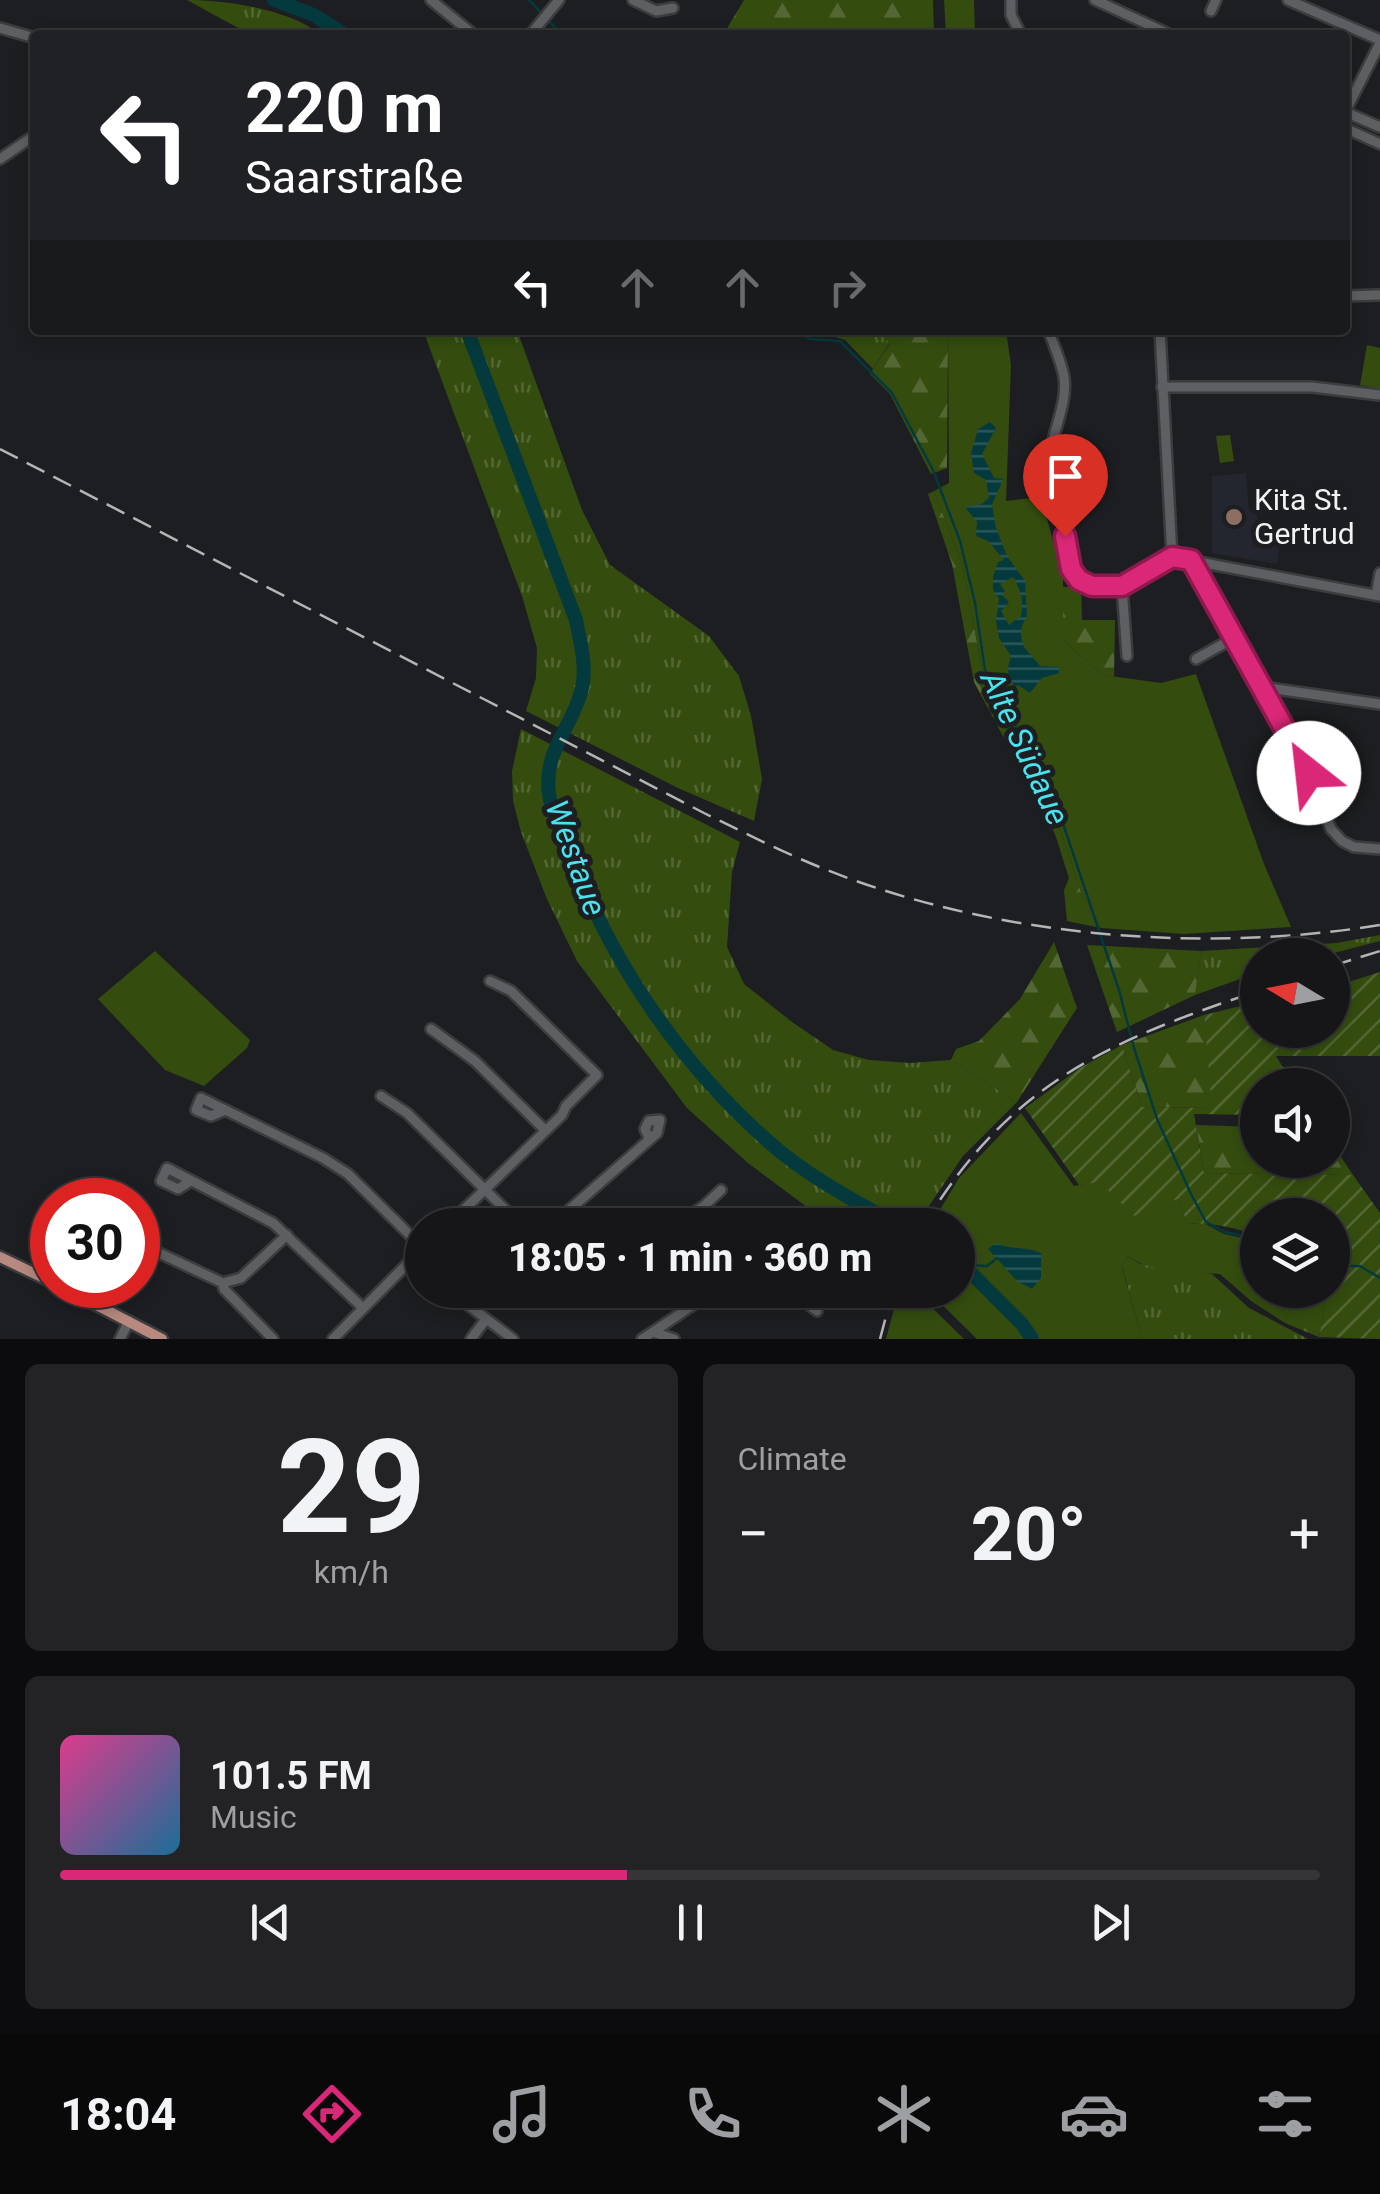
<!DOCTYPE html>
<html lang="en">
<head>
<meta charset="utf-8">
<style>
  body { margin:0; font-family:Roboto,sans-serif; background:#232326; color:#f1f3f6; height:100vh; display:flex; flex-direction:column; font-size:38px; white-space:nowrap }
  * { box-sizing:border-box; margin:0 }
  p { font-size:32px; color:#9e9fa2 }
  .icon { flex:none; width:55px; height:55px; fill:none; stroke:currentColor; stroke-width:2; stroke-linecap:round; stroke-linejoin:round }
  .map { position:relative; height:1339px; overflow:hidden }
  .drawer { display:flex; flex-direction:column; gap:25px; padding:25px; background:#0c0c0e; flex:1 }
  .drawer>* { flex:none }
  .guide { position:absolute; left:30px; top:30px; width:1320px; height:305px; border-radius:10px; box-shadow:0 5px 15px #0003,0 0 0 2px #353538; background:#202124; color:#fff; overflow:hidden }
  .needle { width:65px; rotate:280deg }
  .tools { position:absolute; left:1240px; top:938px; display:grid; gap:20px }
  .tools a { display:grid; place-items:center; width:110px; height:110px; border-radius:50%; background:#161619; box-shadow:0 5px 15px #0003,0 0 0 2px #353538; font-size:50px }
  .speed { position:absolute; left:30px; top:1178px; display:flex; gap:20px; font-size:50px; font-weight:700; text-align:center }
  .speed>* { display:grid; place-content:center; width:130px; height:130px; border-radius:50%; background:#161619; box-shadow:0 5px 15px #0003,0 0 0 2px #353538; line-height:1 }
  .speed .limit { border:15px solid #d22; background:#fff; color:#111 }
  .pin { position:absolute; display:grid; place-items:center; width:85px; height:85px; color:#fff; margin:-102px -42px; border-radius:50% 50% 50% 0; rotate:-45deg; box-shadow:0 0 10px #0007 }
  .pin .icon { rotate:45deg }
  .me { position:absolute; width:110px; margin:-55px; rotate:331deg; stroke-linejoin:round; filter:drop-shadow(0 0 8px #0008) }
  .turn { display:flex; align-items:center; gap:35px; height:210px; padding:0 50px; font-size:45px }
  .turn .icon { width:130px; height:130px; stroke-width:2.5 }
  .turn b { display:block; font-size:70px; line-height:85px }
  .lanes { display:flex; align-items:center; height:95px; padding:0 50px; background:#0003; justify-content:center; gap:50px; direction:ltr }
  .lanes .off { opacity:.35 }
  .big { font-size:75px; font-weight:800; line-height:1.1 }
  .drawer .tile { flex:1; display:flex; flex-direction:column; justify-content:center; gap:15px; min-width:0; padding:0 35px; border-radius:15px; background:#232326 }
  .drawer .dial { align-items:center; gap:0 }
  .dial b { font-size:130px; line-height:1 }
  .song { display:flex; align-items:center; gap:30px }
  .cover { width:120px; height:120px; border-radius:15px; background:linear-gradient(135deg,hsl(330 70% 55%),hsl(200 70% 35%)) }
  .played { height:10px; border-radius:5px; background:linear-gradient(90deg,#db2777 45%,#353538 45%) }
  .keys { display:flex; justify-content:space-around; direction:ltr }
  .heat { display:flex; justify-content:space-between; align-items:center; font-size:55px; direction:ltr }
  .drawer .tiles { flex:1; display:grid; gap:25px; grid-template-columns:1fr 1fr }
  .tile:last-child { grid-column:span 2 }
  .trip { position:absolute; left:405px; top:1208px; width:570px; height:100px; border-radius:50px; background:#161619; box-shadow:0 5px 15px #0003,0 0 0 2px #353538; font-weight:800; line-height:100px; text-align:center }
  .tabs { display:flex; height:160px; justify-content:space-around; align-items:center; background:#09090a; color:#9e9fa2 }
  .tabs .icon { width:70px; height:70px }
  .tabs .selected { color:#db2777 }
  .tabs b { font-size:45px; color:#f1f3f6 }
  .map>svg:first-child { display:block }
  .built { fill:#24262f }
  .grass { fill:url(#grass-tufts) }
  .forest { fill:url(#forest-firs) }
  .park { fill:#344d0f }
  .garden { fill:url(#garden-furrows) }
  .water { fill:url(#water-rules); fill-rule:evenodd }
  .lines { fill:none; stroke-linecap:round; stroke-linejoin:round }
  .stream { stroke:#043a3d; stroke-width:2.5 }
  .river { stroke:#043a3d; stroke-width:14 }
  .minor-casing { stroke:#3b3c3e; stroke-width:14 }
  .major-casing { stroke:#3b3c3e; stroke-width:15 }
  .minor { stroke:#5d5f63; stroke-width:9 }
  .major { stroke:#b88a7f; stroke-width:10 }
  .rail { stroke:#b4b5b7; stroke-width:2.5; stroke-dasharray:20 10; stroke-linecap:butt }
  .route-casing { stroke:#8e194d; stroke-width:25 }
  .route { stroke:#db2777; stroke-width:18 }
  .education-dot { fill:#8d6e63; stroke:#1d1e21; stroke-width:4 }
  .labels { text-anchor:middle; stroke-width:10; stroke-linejoin:round; paint-order:stroke }
  .poi-label { font-size:30px; fill:#f2f3f5; stroke:#1d1e21; text-anchor:start }
  .water-label { font-size:32px; font-style:italic; fill:#47e3ef; stroke:#1d1e21 }
</style>
</head>
<body>
<div class="map">
<svg width="1380" height="1339" viewBox="0 0 1380 1339">
  <defs>
    <pattern id="grass-tufts" width="24" height="20" patternUnits="userSpaceOnUse" patternTransform="scale(2.5)"><rect width="24" height="20" fill="#344d0f"/><path d="M3 7l-1-3M5 7V3M7 7l1-3M15 17l-1-3M17 17v-4M19 17l1-3" fill="none" stroke="#526733"/></pattern>
    <pattern id="forest-firs" width="22" height="20" patternUnits="userSpaceOnUse" patternTransform="scale(2.5)"><rect width="22" height="20" fill="#344d0f"/><path d="M5 1l3.5 6h-7zM16 11l3.5 6h-7z" fill="#526733"/></pattern>
    <pattern id="garden-furrows" width="10" height="10" patternUnits="userSpaceOnUse" patternTransform="scale(2.5)"><rect width="10" height="10" fill="#344d0f"/><path d="M-1 1l2-2M0 10L10 0M9 11l2-2" fill="none" stroke="#526733"/></pattern>
    <pattern id="water-rules" width="6" height="5" patternUnits="userSpaceOnUse" patternTransform="scale(2.5)"><rect width="6" height="5" fill="#043a3d"/><path d="M0 2.5h6" fill="none" stroke="#29575a"/></pattern>
  </defs>
  <rect width="100%" height="100%" fill="#1d1e21"/>
  <polygon class="built" points="1246,473 1249,511 1257,511 1257,522 1276,525 1274,536 1281,538 1277,564 1212,553 1212,476"/>
  <g class="grass">
    <path d="M187,0C224,0 292,9 320,35H251Z"/>
    <polygon points="423,330 517,330 582,510 610,565 709,636 739,676 751,716 762,779 754,821 678,788 526,711 536,678 537,648 522,596"/>
    <polygon points="813,330 884,330 889,344 873,369 845,340"/>
    <polygon points="521,729 740,842 732,872 727,947 744,984 792,1022 833,1050 869,1060 910,1063 951,1060 1017,1102 963,1156 916,1225 837,1225 823,1219 748,1163 687,1108 577,961 547,899 521,832 513,801 512,771"/>
    <polygon points="1380,935 1380,941 1326,955 1258,955 1257,973 1195,995 1201,951 1337,943"/>
    <polygon points="1127,1256 1141,1264 1212,1274 1249,1308 1308,1339 1142,1339 1122,1266"/>
  </g>
  <g class="forest">
    <polygon points="744,0 933,0 934,35 723,35"/>
    <polygon points="884,330 948,330 947,468 931,474 890,394 870,374 889,345"/>
    <polygon points="934,491 962,563 984,679 1050,798 1082,895 1101,928 1067,921 1064,890 1069,878 1055,834 974,682 952,564 928,494"/>
    <polygon points="1081,586 1082,620 1115,620 1114,677 1103,675 1063,640 1063,587"/>
    <polygon points="1054,942 1077,1008 1017,1102 951,1060 956,1049 979,1041 1020,999"/>
    <polygon points="1087,945 1201,951 1195,995 1117,1032"/>
    <polygon points="1204,1015 1213,1108 1142,1107 1122,1045"/>
    <polygon points="1196,1125 1257,1127 1258,1160 1332,1160 1333,1145 1353,1175 1204,1173"/>
    <polygon points="1296,1290 1328,1290 1319,1337 1285,1323"/>
  </g>
  <g class="park">
    <polygon points="944,0 974,0 975,35 946,35"/>
    <polygon points="948,330 1006,330 1011,365 1006,501 1041,497 1063,577 1063,640 1103,675 1161,683 1196,674 1264,864 1291,927 1184,934 1101,928 1082,895 1050,798 984,679 962,563 934,491 949,483"/>
    <polygon points="1367,345 1380,348 1380,389 1360,385"/>
    <polygon points="1230,435 1234,461 1220,463 1216,436"/>
    <polygon points="155,951 250,1040 247,1048 204,1086 165,1070 98,999"/>
    <polygon points="1021,1113 1074,1186 1100,1181 1177,1199 1188,1224 1204,1223 1224,1234 1257,1241 1258,1290 1297,1290 1285,1323 1251,1301 1220,1274 1168,1271 1142,1264 1127,1256 1122,1267 1142,1339 977,1339 927,1290 958,1290 958,1225 931,1225 959,1178"/>
    <polygon points="899,1290 914,1290 964,1339 886,1339"/>
  </g>
  <path class="garden" d="M1380,972V1056H1276L1294,1085H1258L1257,1115L1194,1114L1204,1173L1353,1175L1380,1213V1339L1319,1337L1328,1290H1332V1215H1258L1257,1235C1233,1228 1212,1222 1188,1224L1177,1199L1134,1216L1100,1182L1079,1185L1025,1108L1080,1068L1122,1045L1142,1107L1212,1108L1204,1015L1257,1002L1258,1030H1332L1333,987Z"/>
  <g class="water">
    <path d="M990,422L996,428L982,454L994,478L1003,479L992,505L996,528L1007,556L1025,581L1027,616C1019,630 1020,633 1024,647L1040,666L1059,667V673L1042,678L1030,693L1018,685L1015,687C1006,674 1007,669 1011,656L999,638L996,621L999,599L993,590V577L998,562L1004,560L988,541L976,536L977,522L965,507L982,504L989,498L986,480L974,473L971,453L978,429ZM1013,577C1021,590 1024,602 1021,616L1009,625L1001,611L1009,602L1002,595L1005,591L1000,584Z"/>
    <path d="M996,1243C1010,1250 1025,1246 1041,1253V1278L1032,1289L1017,1281L988,1249Z"/>
  </g>
  <g class="lines">
    <g class="stream">
      <polyline points="529,0 562,35"/>
      <polyline points="281,2 286,0"/>
      <polyline points="795,330 810,339 840,341 892,393 933,470 960,541 975,603 985,670 1054,797 1119,990 1134,1048 1157,1119 1191,1194 1206,1222 1225,1232 1258,1239"/>
      <polyline points="966,1265 987,1266 997,1258"/>
      <polyline points="1332,1266 1360,1266 1380,1278"/>
    </g>
    <g class="river">
      <polyline points="274,0 314,15 345,35"/>
      <path d="M467,330L576,620C580,641 587,666 582,688C573,728 543,749 549,794C553,820 569,848 578,872C619,975 687,1070 770,1143C807,1176 855,1201 898,1225"/>
      <polyline points="958,1260 1022,1324 1032,1339"/>
    </g>
    <g class="minor-casing">
      <g id="minor">
        <polyline points="431,0 474,35"/>
        <polyline points="633,0 656,11 673,8"/>
        <polyline points="1011,0 1011,15 1021,35"/>
        <polyline points="1095,0 1171,35"/>
        <polyline points="1288,0 1380,40"/>
        <polyline points="1211,11 1216,0"/>
        <polyline points="0,28 35,38"/>
        <polyline points="530,35 559,0"/>
        <polyline points="1345,112 1380,43"/>
        <polyline points="1345,112 1380,127"/>
        <polyline points="1345,128 1380,144"/>
        <polyline points="0,159 35,135"/>
        <polyline points="1345,296 1380,295"/>
        <path d="M1048,330C1054,345 1061,361 1064,377C1068,404 1052,431 1050,458L1054,459"/>
        <polyline points="1160,330 1172,557"/>
        <polyline points="1162,387 1312,387 1380,395"/>
        <polyline points="1065,535 1071,569 1079,580 1091,586 1122,586 1172,557"/>
        <polyline points="1172,557 1380,596"/>
        <polyline points="1191,561 1309,773 1331,829 1342,841 1354,847 1380,849"/>
        <polyline points="1122,586 1127,656"/>
        <polyline points="1376,595 1380,573"/>
        <polyline points="1196,659 1234,638"/>
        <polyline points="1262,687 1380,704"/>
        <polyline points="431,1029 475,1061 545,1130"/>
        <polyline points="381,1096 407,1113 521,1225"/>
        <polyline points="223,1111 211,1116 196,1110 201,1098 323,1158 348,1174 422,1247"/>
        <polyline points="189,1182 178,1189 161,1181 167,1168 273,1223 363,1308"/>
        <polyline points="448,1225 562,1115 566,1106 597,1075 511,991 490,981"/>
        <polyline points="552,1225 657,1133 660,1120 649,1121 645,1129 649,1138"/>
        <polyline points="676,1225 704,1206 721,1190"/>
        <polyline points="138,1243 223,1283 241,1278 287,1235"/>
        <polyline points="223,1283 224,1289 273,1339"/>
        <polyline points="448,1290 513,1339"/>
        <polyline points="789,1290 817,1311"/>
        <polyline points="653,1332 715,1290"/>
        <polyline points="120,1339 129,1321"/>
        <polyline points="333,1339 422,1249"/>
        <polyline points="471,1339 486,1319"/>
        <polyline points="642,1339 653,1332 674,1339"/>
      </g>
    </g>
    <g class="major-casing">
      <g id="major">
        <polyline points="0,1257 52,1282"/>
        <polyline points="58,1285 162,1339"/>
      </g>
    </g>
    <use href="#minor" class="minor"/>
    <use href="#major" class="major"/>
    <g class="rail">
      <path d="M0,449L704,813C743,832 782,852 822,868C992,937 1201,954 1380,925"/>
      <polyline points="1332,966 1380,951"/>
      <path d="M924,1225C1009,1084 1108,1041 1258,991"/>
      <polyline points="880,1339 893,1290"/>
    </g>
  </g>
  <g class="lines">
    <g class="route-casing">
      <polyline id="route" points="1065,536 1071,569 1079,580 1092,586 1122,586 1172,557 1191,560 1309,773"/>
    </g>
    <use href="#route" class="route"/>
  </g>
  <circle class="education-dot" cx="1234" cy="517" r="10"/>
  <g class="labels">
    <g class="poi-label">
      <text x="1254" y="510">Kita St.<tspan x="1254" dy="34">Gertrud</tspan></text>
    </g>
    <g class="water-label">
      <text transform="translate(1025 748) rotate(65)" y="11">Alte Südaue</text>
      <text transform="translate(576 858) rotate(70)" y="11">Westaue</text>
    </g>
  </g>
</svg>
<div class="tools">
<a><svg class="needle" viewBox="-14 -14 28 28"><path d="M0-13l5 13h-10z" fill="#e53935"/><path d="M0 13l5-13h-10z" fill="#9e9fa2"/></svg></a>
<a><svg class="icon" aria-label="sound" viewBox="0 0 24 24"><path d="M4 9h4l5-4v14l-5-4H4zM17 9q2 3 0 6"/></svg></a>
<a><svg class="icon" aria-label="layers" viewBox="0 0 24 24"><path d="M12 4l9 5-9 5-9-5zM3 14l9 5 9-5"/></svg></a>
</div>
<div class="speed"><div class="limit">30</div></div>
<div class="pin" style="left:1065px;top:536px;background:#d93025"><svg class="icon" aria-label="arrive" viewBox="0 0 24 24"><path d="M6 21V4h12l-3 4 3 4H6"/></svg></div>
<svg class="me" style="left:1309px;top:773px" viewBox="-20 -20 40 40"><circle r="19" fill="#fff"/><path d="M0-13L10 11 0 6-10 11z" fill="#db2777"/></svg>
<div class="trip">18:05 · 1 min · 360 m</div>
<div class="guide">
<div class="turn"><svg class="icon" aria-label="left" viewBox="0 0 24 24"><path d="M17 20v-9H6M10 6l-5 5 5 5"/></svg><div><b>220 m</b>Saarstraße</div></div>
<div class="lanes"><svg class="icon" aria-label="left" viewBox="0 0 24 24"><path d="M17 20v-9H6M10 6l-5 5 5 5"/></svg><svg class="icon off" aria-label="ahead" viewBox="0 0 24 24"><path d="M12 20V5M6 11l6-6 6 6"/></svg><svg class="icon off" aria-label="ahead" viewBox="0 0 24 24"><path d="M12 20V5M6 11l6-6 6 6"/></svg><svg class="icon off" aria-label="right" viewBox="0 0 24 24"><path d="M7 20v-9h11M14 6l5 5-5 5"/></svg></div>
</div>
</div>
<section class="drawer">
<div class="tiles">
<div class="tile dial"><b>29</b><p>km/h</p></div>
<div class="tile"><p>Climate</p>
<div class="heat"><a>−</a><b class="big">20°</b><a>+</a></div>
</div>
<div class="tile">
<div class="song"><i class="cover"></i><div><b>101.5 FM</b><p>Music</p></div></div>
<div class="played"></div>
<div class="keys"><svg class="icon" aria-label="previous" viewBox="0 0 24 24"><path d="M18 5L8 12l10 7zM5 5v14"/></svg><svg class="icon" aria-label="pause" viewBox="0 0 24 24"><path d="M8 5v14M16 5v14"/></svg><svg class="icon" aria-label="next" viewBox="0 0 24 24"><path d="M6 5l10 7-10 7zM19 5v14"/></svg></div>
</div>
</div>
</section>
<nav class="tabs">
<b>18:04</b>
<svg class="icon selected" aria-label="directions" viewBox="0 0 24 24"><path d="M12 3l9 9-9 9-9-9zM9 14v-3h6M13 9l2 2-2 2"/></svg>
<svg class="icon" aria-label="music" viewBox="0 0 24 24"><path d="M9 18V5l10-2v13"/><circle cx="6" cy="18" r="3"/><circle cx="16" cy="16" r="3"/></svg>
<svg class="icon" aria-label="phone" viewBox="0 0 24 24"><path d="M5 4h4l2 5-3 2q2 4 5 5l2-3 5 2v4C11 20 4 13 5 4z"/></svg>
<svg class="icon" aria-label="climate" viewBox="0 0 24 24"><path d="M12 3v18M4 7l16 10M4 17L20 7"/></svg>
<svg class="icon" aria-label="car" viewBox="0 0 24 24"><path d="M5 17H2v-5l4-1 3-4h7l3 4 3 1v5h-3M9 17h6M6 11h13"/><circle cx="7" cy="17" r="2"/><circle cx="17" cy="17" r="2"/></svg>
<svg class="icon" aria-label="filters" viewBox="0 0 24 24"><path d="M4 7h16M4 17h16"/><circle cx="9" cy="7" r="2"/><circle cx="15" cy="17" r="2"/></svg>
</nav>
</body>
</html>
